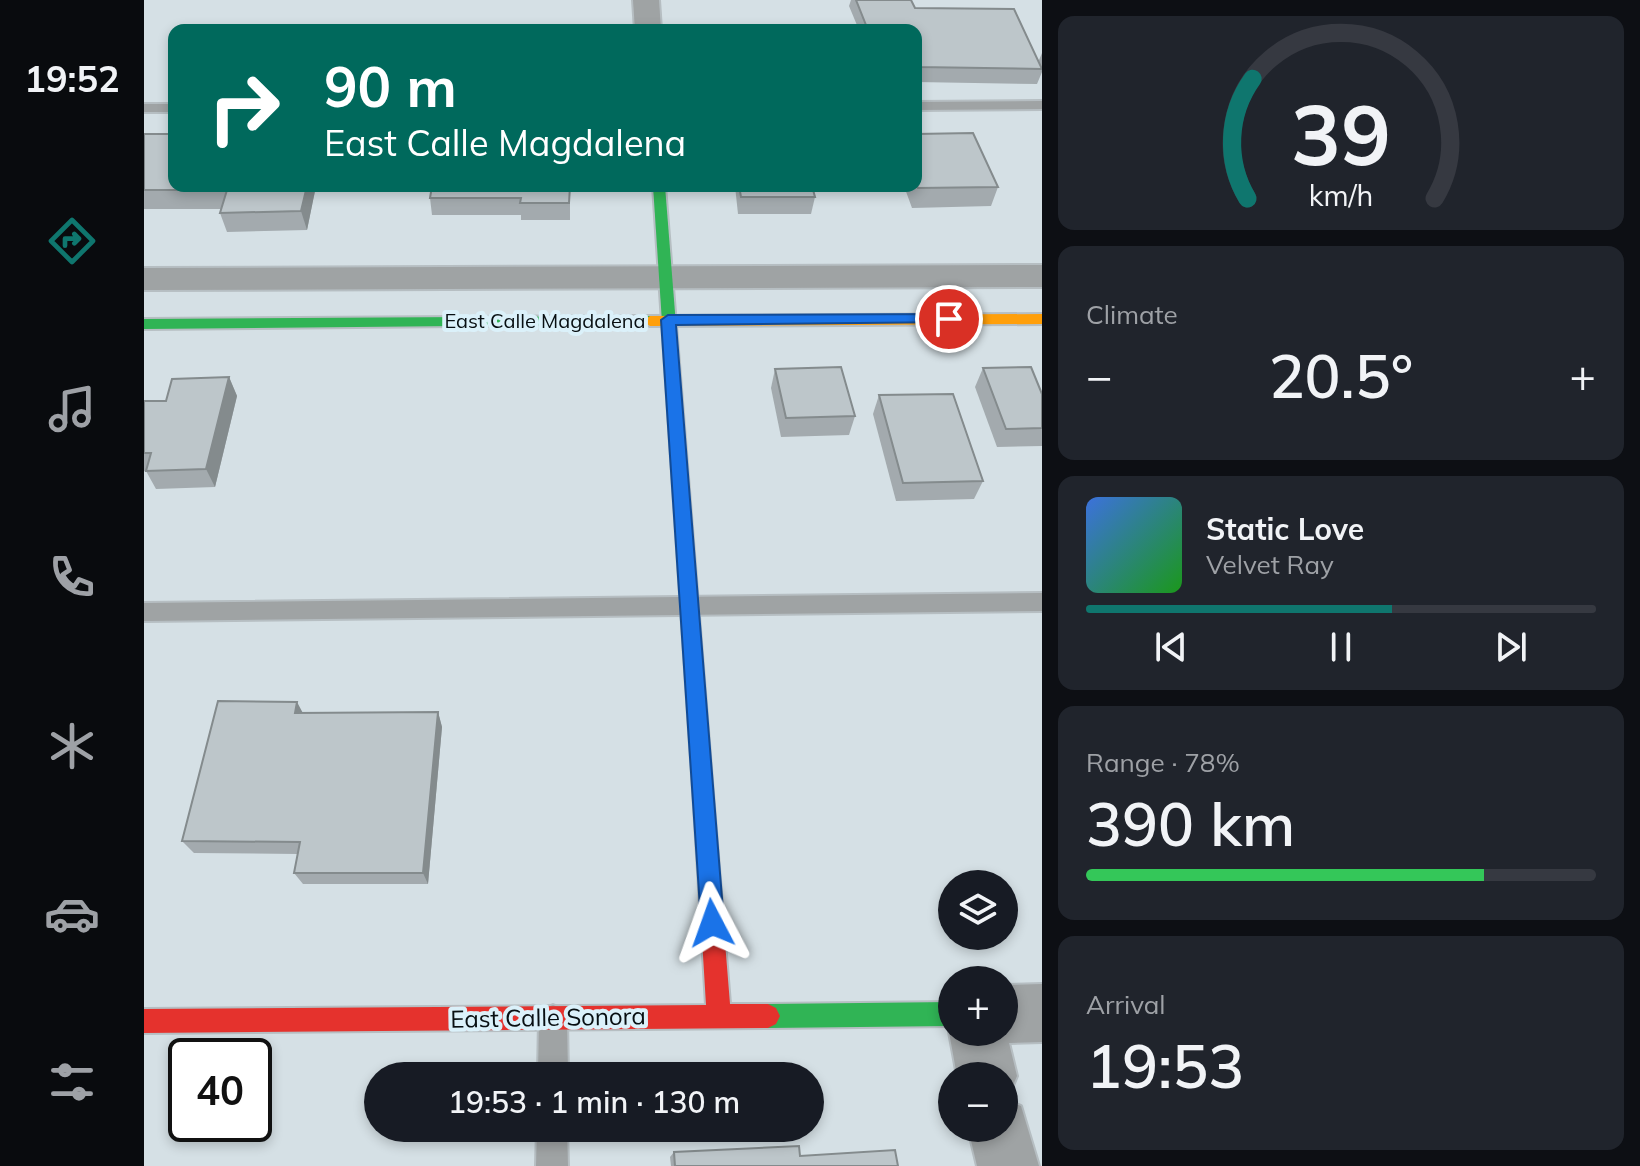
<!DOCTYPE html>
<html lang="en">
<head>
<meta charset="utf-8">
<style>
  body { margin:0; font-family:Mulish,sans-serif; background:#20242c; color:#f1f3f6; height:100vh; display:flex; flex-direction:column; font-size:30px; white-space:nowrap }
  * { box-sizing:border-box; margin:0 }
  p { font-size:26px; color:#9ea1a6 }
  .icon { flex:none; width:44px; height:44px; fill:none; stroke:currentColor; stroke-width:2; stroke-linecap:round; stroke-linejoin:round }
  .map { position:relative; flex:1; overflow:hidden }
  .panel { display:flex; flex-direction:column; gap:16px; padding:16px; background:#0d0f14; width:598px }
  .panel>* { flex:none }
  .top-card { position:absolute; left:24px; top:24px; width:754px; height:168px; border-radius:16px; box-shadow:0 4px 12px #0003; background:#00695c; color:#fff; overflow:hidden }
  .controls { position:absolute; left:794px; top:870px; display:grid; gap:16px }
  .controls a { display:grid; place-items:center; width:80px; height:80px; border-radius:50%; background:#171b24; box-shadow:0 4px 12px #0003; font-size:40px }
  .speed { position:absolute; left:24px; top:1038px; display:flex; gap:16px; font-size:40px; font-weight:700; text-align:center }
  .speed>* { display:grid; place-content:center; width:104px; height:104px; border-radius:50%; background:#171b24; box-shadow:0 4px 12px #0003; line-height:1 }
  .speed .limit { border:4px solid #111; border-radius:12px; background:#fff; color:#111 }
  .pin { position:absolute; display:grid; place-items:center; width:68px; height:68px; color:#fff; margin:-34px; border:4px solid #fff; border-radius:50%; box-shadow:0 2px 8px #0007 }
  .me { position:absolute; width:88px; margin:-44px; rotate:356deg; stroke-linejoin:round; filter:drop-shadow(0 0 6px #0008) }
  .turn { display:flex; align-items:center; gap:28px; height:168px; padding:0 24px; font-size:36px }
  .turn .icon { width:104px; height:104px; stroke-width:2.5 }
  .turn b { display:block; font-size:56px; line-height:68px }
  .big { font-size:60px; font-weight:600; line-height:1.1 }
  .panel .card { flex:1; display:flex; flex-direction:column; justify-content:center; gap:12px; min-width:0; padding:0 28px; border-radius:16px; background:#20242c }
  .panel .dial { align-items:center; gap:0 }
  .dial svg { height:208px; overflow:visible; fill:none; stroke:#363941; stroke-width:7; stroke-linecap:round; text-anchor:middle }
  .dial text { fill:#f1f3f6; stroke:none }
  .song { display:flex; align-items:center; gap:24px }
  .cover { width:96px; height:96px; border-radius:12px; background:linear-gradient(135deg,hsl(220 70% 55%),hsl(120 70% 35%)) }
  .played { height:8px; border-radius:4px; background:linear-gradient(90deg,#0f766e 60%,#363941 60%) }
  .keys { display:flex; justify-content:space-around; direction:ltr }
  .heat { display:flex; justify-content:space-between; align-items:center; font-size:44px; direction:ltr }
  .charge { height:12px; border-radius:6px; background:linear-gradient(90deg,#34c759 78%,#363941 0) }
  .trip { position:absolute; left:220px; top:1062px; width:460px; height:80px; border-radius:40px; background:#171b24; box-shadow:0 4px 12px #0003; font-weight:600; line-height:80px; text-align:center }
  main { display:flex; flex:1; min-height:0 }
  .tabs { display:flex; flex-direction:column; width:144px; justify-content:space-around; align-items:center; background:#090b0e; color:#9ea1a6 }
  .tabs .icon { width:56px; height:56px }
  .tabs .selected { color:#0f766e }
  .tabs b { font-size:36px; color:#f1f3f6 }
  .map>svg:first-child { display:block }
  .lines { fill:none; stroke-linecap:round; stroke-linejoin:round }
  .lane-casing { stroke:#b6bec2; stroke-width:4 }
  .street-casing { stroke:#b6bec2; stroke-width:4 }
  .fast-casing { stroke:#b6bec2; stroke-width:4 }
  .slow-casing { stroke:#b6bec2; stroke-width:4 }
  .jam-casing { stroke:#b6bec2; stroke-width:4 }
  .lane { fill:#9fa3a4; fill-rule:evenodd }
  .street { fill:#9fa3a4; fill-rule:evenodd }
  .fast { fill:#30b455; fill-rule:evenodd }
  .slow { fill:#ff9f0a; fill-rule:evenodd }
  .jam { fill:#e5322d; fill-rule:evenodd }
  .wall { fill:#a3aaae }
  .shaded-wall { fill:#848b8d }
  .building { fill:#bdc6ca; stroke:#848b8d; stroke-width:2 }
  .route { fill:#1a73e8; stroke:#114b97; stroke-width:2 }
  .labels { text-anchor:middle; stroke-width:8; stroke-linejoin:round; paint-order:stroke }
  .street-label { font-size:20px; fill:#080f12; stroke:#dbf1fa }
  .near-street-label { font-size:24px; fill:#080f12; stroke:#dbf1fa }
</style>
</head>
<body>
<main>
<nav class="tabs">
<b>19:52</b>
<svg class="icon selected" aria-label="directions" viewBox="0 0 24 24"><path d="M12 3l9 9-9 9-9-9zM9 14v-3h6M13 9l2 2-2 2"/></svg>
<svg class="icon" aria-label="music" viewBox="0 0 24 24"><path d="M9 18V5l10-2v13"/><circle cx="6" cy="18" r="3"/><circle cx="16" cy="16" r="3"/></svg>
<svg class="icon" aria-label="phone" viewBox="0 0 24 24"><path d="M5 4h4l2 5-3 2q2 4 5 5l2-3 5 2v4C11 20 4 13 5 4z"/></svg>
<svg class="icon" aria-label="climate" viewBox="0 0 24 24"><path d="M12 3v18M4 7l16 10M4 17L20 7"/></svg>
<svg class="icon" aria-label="car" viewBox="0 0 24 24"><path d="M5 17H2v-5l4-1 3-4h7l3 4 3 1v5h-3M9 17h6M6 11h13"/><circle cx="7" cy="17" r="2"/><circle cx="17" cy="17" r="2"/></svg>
<svg class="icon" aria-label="filters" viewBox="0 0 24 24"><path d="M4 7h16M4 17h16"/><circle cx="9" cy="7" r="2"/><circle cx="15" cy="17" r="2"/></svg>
</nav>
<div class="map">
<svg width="898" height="1166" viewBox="0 0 898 1166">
  <rect width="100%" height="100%" fill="#d5e0e5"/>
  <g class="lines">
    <g class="lane-casing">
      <g id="lane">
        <polygon points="898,101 898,109 772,110 772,102"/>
        <rect x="0" y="104" width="30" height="8"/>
        <polygon points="898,593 898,611 0,621 0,603"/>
        <polygon points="409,1005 419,1009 423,1019 424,1076 394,1076 395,1019 399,1009"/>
        <polygon points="393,1128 423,1128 424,1166 392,1166"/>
      </g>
    </g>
    <g class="street-casing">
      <g id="street">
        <polygon points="489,0 515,0 517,30 491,30"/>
        <polygon points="898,265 898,287 0,290 0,268"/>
        <polygon points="898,984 898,1042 865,1043 873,1076 864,1097 860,1099 860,1076 813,1076 805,1032 808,1024 808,1032 860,1032 860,985"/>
        <polygon points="860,1099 877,1106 895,1166 833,1166 824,1128 860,1128"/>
      </g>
    </g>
    <g class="fast-casing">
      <g id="fast">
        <polygon points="509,186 521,186 570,806 567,813 560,816 553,813 550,806"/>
        <polygon points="506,316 511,318 511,324 0,329 0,319"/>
        <polygon points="808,1002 808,1026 624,1028 616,1024 612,1016 616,1008 624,1004"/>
      </g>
    </g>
    <g class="slow-casing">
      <polygon id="slow" points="898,314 898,324 506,326 499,321 506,316"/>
    </g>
    <g class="jam-casing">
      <polygon id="jam" points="560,796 567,799 570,806 586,1004 624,1004 632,1008 636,1016 632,1024 624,1028 0,1033 0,1009 562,1005 550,806 553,799"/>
    </g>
    <use href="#lane" class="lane"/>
    <use href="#street" class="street"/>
    <use href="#fast" class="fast"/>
    <use href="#slow" class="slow"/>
    <use href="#jam" class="jam"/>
  </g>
  <g class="wall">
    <polygon points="707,0 767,0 771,8 895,60 898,53 898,72 893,84 772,82 772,30 715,30 705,6"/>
    <polygon points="0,134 30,186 172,186 163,230 83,232 76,213 77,209 0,209"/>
    <polygon points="772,134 854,187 847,206 768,208 760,186 772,186"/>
    <polygon points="207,186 426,186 426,220 377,220 377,215 288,215 286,198 287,192 209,192"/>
    <polygon points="591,186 668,186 671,197 667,214 594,214"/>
    <polygon points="839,368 898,394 898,446 853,447 831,387"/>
    <polygon points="631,369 711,416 705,435 637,437 627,388"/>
    <polygon points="85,377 93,396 71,487 12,489 2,471 0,471 0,401 22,401"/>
    <polygon points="735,395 839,481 830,499 752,501 729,414"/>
    <polygon points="294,712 298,727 284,884 159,884 150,873 154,854 50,853 38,841 159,713"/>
    <polygon points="530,1152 656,1156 754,1166 527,1166 526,1157"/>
  </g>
  <g class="shaded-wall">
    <polygon points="163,186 172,186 163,230 157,211"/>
    <polygon points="85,377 93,396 71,487 62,469"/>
    <polygon points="153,702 161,717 151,713"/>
    <polygon points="294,712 298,727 284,884 279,873"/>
  </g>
  <g class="building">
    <polygon points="712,0 767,0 771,8 870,9 898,69 774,67 772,62 772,30 724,30"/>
    <polygon points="829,133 854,187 774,188 772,183 772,134"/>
    <polygon points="0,134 30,134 30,186 163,186 157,211 76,213 83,190 0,190"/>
    <polygon points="288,186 426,186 425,203 376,203 377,198 286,198"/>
    <polygon points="595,186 668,186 671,197 597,197"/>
    <polygon points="697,367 711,416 642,418 631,369"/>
    <polygon points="887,367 898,394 898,428 862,429 839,368"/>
    <polygon points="85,377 62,469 2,471 7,453 0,453 0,401 22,401 28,379"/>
    <polygon points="809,394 839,481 759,483 735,395"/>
    <polygon points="74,701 153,702 151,713 294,712 279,873 150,873 156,842 38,841"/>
    <polygon points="655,1146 656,1156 751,1150 754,1166 531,1166 530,1152"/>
  </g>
  <polygon class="route" points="805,314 810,316 810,322 532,325 580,923 576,931 568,935 560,931 557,923 517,320 524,315"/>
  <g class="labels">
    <g class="street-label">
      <text x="401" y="328">East Calle Magdalena</text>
    </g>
    <g class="near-street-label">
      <text transform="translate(404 1018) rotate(-1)" y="8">East Calle Sonora</text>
    </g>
  </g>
</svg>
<div class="controls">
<a><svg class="icon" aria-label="layers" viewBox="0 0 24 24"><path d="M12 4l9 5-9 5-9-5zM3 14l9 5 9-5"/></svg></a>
<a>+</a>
<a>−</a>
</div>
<div class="speed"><div class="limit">40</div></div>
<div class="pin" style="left:805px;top:319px;background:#d93025"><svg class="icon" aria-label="arrive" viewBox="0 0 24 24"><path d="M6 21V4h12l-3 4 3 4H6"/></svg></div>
<svg class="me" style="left:568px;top:923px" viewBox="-20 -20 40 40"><path d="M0-17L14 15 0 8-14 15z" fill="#1a73e8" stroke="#fff" stroke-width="4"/></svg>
<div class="trip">19:53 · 1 min · 130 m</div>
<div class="top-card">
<div class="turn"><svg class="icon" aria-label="right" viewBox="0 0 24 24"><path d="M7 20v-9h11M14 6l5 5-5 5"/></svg><div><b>90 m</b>East Calle Magdalena</div></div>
</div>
</div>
<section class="panel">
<div class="card dial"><svg viewBox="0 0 100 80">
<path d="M14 69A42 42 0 1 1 86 69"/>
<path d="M14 69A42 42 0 0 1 16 23" stroke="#0f766e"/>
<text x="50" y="56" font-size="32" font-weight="700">39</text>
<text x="50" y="72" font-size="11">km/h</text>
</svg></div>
<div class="card"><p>Climate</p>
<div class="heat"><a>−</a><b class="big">20.5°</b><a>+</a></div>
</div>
<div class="card">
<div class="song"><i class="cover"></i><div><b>Static Love</b><p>Velvet Ray</p></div></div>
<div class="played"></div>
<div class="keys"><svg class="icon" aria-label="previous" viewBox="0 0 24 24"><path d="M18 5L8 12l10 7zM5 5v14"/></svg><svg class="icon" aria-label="pause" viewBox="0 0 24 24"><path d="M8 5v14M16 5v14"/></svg><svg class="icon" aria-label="next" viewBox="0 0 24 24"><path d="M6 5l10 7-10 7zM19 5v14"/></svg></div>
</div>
<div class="card"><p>Range · 78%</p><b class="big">390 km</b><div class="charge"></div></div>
<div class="card"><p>Arrival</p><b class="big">19:53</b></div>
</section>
</main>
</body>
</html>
